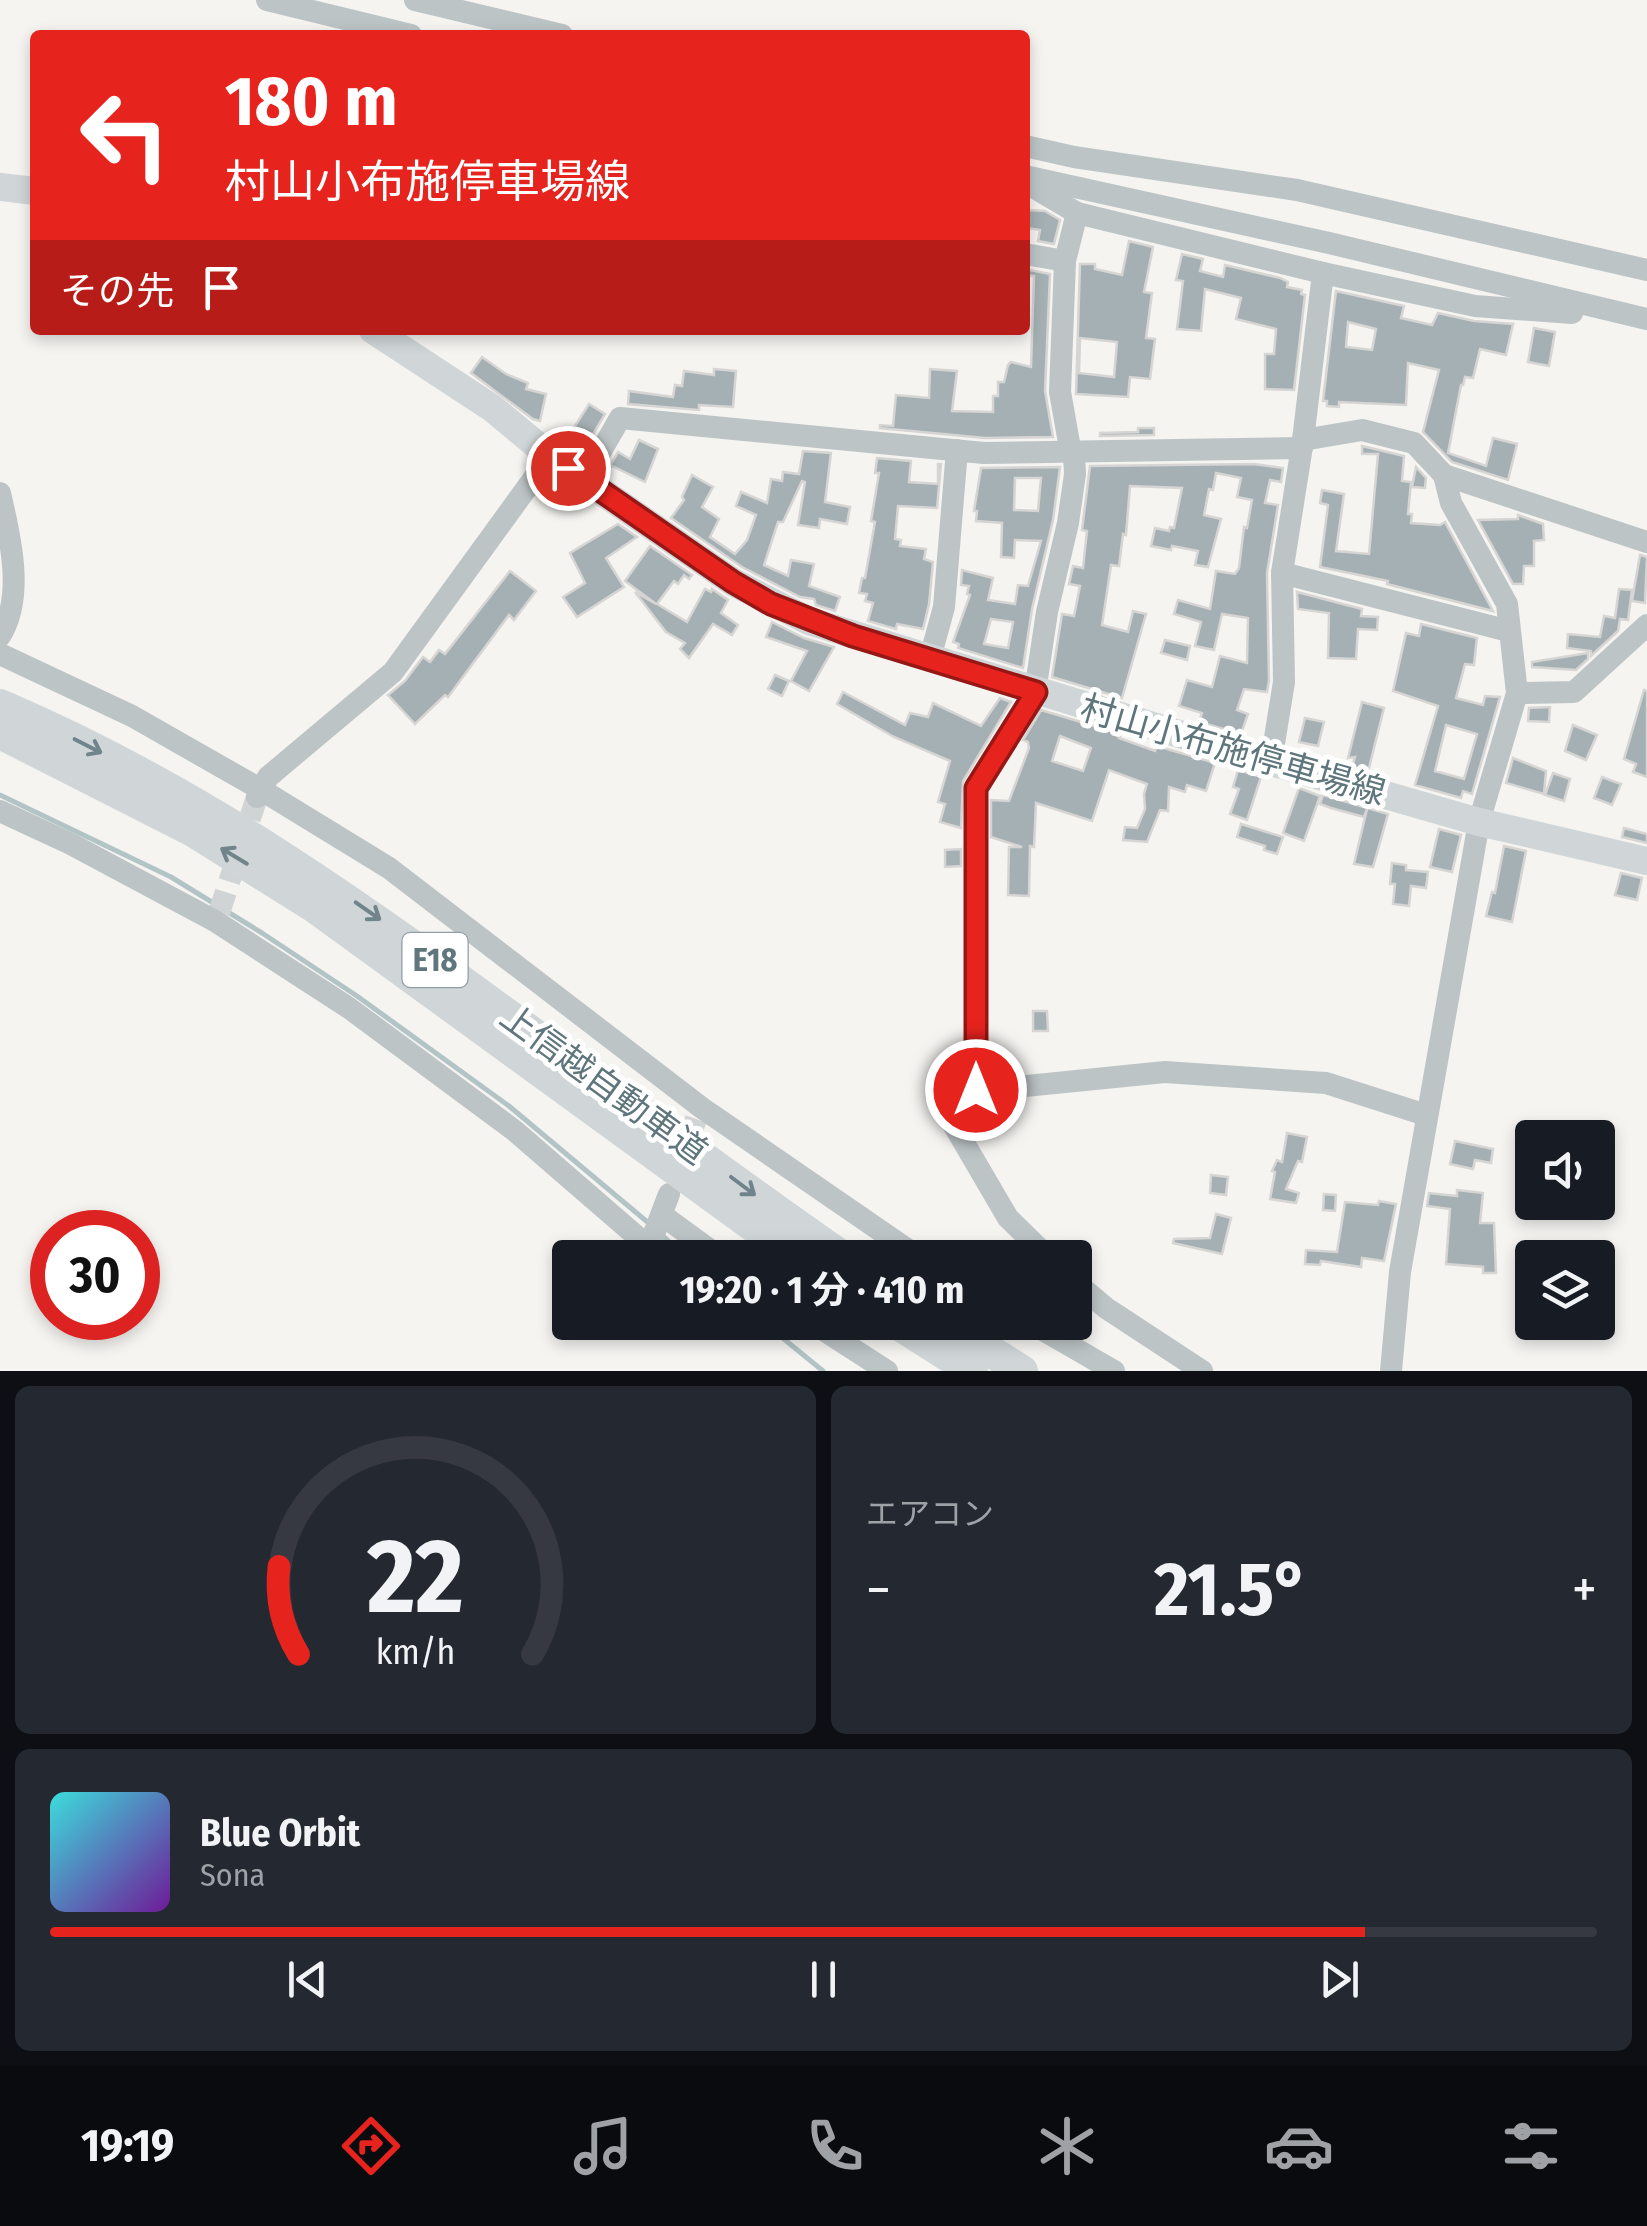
<!DOCTYPE html>
<html lang="ja">
<head>
<meta charset="utf-8">
<style>
  body { margin:0; font-family:"Fira Sans Condensed","Noto Sans JP",sans-serif; background:#242831; color:#f1f3f6; height:100vh; display:flex; flex-direction:column; font-size:38px; white-space:nowrap }
  * { box-sizing:border-box; margin:0 }
  p { font-size:32px; color:#9ea1a6 }
  .icon { flex:none; width:55px; height:55px; fill:none; stroke:currentColor; stroke-width:2; stroke-linecap:round; stroke-linejoin:round }
  .map { position:relative; height:1371px; overflow:hidden }
  .panel { display:flex; flex-direction:column; gap:15px; padding:15px; background:#0d0f14; flex:1 }
  .panel>* { flex:none }
  .guide { position:absolute; left:30px; top:30px; width:1000px; height:305px; border-radius:10px; box-shadow:0 5px 15px #0003; background:#e7231e; color:#fff; overflow:hidden }
  .tools { position:absolute; left:1515px; top:1120px; display:grid; gap:20px }
  .tools a { display:grid; place-items:center; width:100px; height:100px; border-radius:10px; background:#171b24; box-shadow:0 5px 15px #0003; font-size:50px }
  .speed { position:absolute; left:30px; top:1210px; display:flex; gap:20px; font-size:50px; font-weight:700; text-align:center }
  .speed>* { display:grid; place-content:center; width:130px; height:130px; border-radius:50%; background:#171b24; box-shadow:0 5px 15px #0003; line-height:1 }
  .speed .limit { border:15px solid #d22; background:#fff; color:#111 }
  .pin { position:absolute; display:grid; place-items:center; width:85px; height:85px; color:#fff; margin:-42px; border:5px solid #fff; border-radius:50%; box-shadow:0 2px 10px #0007 }
  .me { position:absolute; width:110px; margin:-55px; rotate:0deg; stroke-linejoin:round; filter:drop-shadow(0 0 8px #0008) }
  .turn { display:flex; align-items:center; gap:35px; height:210px; padding:0 30px; font-size:45px }
  .turn .icon { width:130px; height:130px; stroke-width:2.5 }
  .turn b { display:block; font-size:70px; line-height:85px }
  .then { display:flex; align-items:center; height:95px; padding:0 30px; background:#0003; gap:20px; font-size:38px }
  .big { font-size:75px; font-weight:700; line-height:1.1 }
  .panel .tile { flex:1; display:flex; flex-direction:column; justify-content:center; gap:15px; min-width:0; padding:0 35px; border-radius:15px; background:#242831 }
  .panel .dial { align-items:center; gap:0 }
  .dial svg { height:260px; overflow:visible; fill:none; stroke:#363941; stroke-width:7; stroke-linecap:round; text-anchor:middle }
  .dial text { fill:#f1f3f6; stroke:none }
  .song { display:flex; align-items:center; gap:30px }
  .cover { width:120px; height:120px; border-radius:15px; background:linear-gradient(135deg,hsl(180 70% 55%),hsl(280 70% 35%)) }
  .played { height:10px; border-radius:5px; background:linear-gradient(90deg,#e7231e 85%,#363941 85%) }
  .keys { display:flex; justify-content:space-around; direction:ltr }
  .heat { display:flex; justify-content:space-between; align-items:center; font-size:55px; direction:ltr }
  .panel .tiles { flex:1; display:grid; gap:15px; grid-template-columns:1fr 1fr }
  .tile:last-child { grid-column:span 2 }
  .trip { position:absolute; left:552px; top:1240px; width:540px; height:100px; border-radius:10px; background:#171b24; box-shadow:0 5px 15px #0003; font-weight:700; line-height:100px; text-align:center }
  .dock { display:flex; height:160px; justify-content:space-around; align-items:center; background:#090b0e; color:#9ea1a6 }
  .dock .icon { width:70px; height:70px }
  .dock .active { color:#e7231e }
  .dock b { font-size:45px; color:#f1f3f6 }
  .map>svg:first-child { display:block }
  .lines { fill:none; stroke-linecap:round; stroke-linejoin:round }
  .stream { stroke:#b2c4c5; stroke-width:5 }
  .building { fill:#a4b0b3; stroke:#d6d5d3; stroke-width:2.5; fill-rule:evenodd }
  .minor-tunnel { stroke:#d0d4d4; stroke-width:22; stroke-dasharray:22 11; stroke-linecap:butt }
  .minor { stroke:#bdc4c6; stroke-width:22 }
  .major { stroke:#d0d6d8; stroke-width:28 }
  .highway { stroke:#d0d6d8; stroke-width:32 }
  .oneway { stroke:#70848b }
  .route-casing { stroke:#961714; stroke-width:25 }
  .route { stroke:#e7231e; stroke-width:18 }
  .labels { text-anchor:middle; stroke-width:10; stroke-linejoin:round; paint-order:stroke }
  .shield { fill:#fff; stroke:#8f9fa4; stroke-width:2.5 }
  .shield-label { font-size:32px; font-weight:bold; fill:#5f767d }
  .street-label { font-size:35px; fill:#5f767d; stroke:#fff }
</style>
</head>
<body>
<div class="map">
<svg width="1647" height="1371" viewBox="0 0 1647 1371">
  <rect width="100%" height="100%" fill="#f5f4f1"/>
  <g class="lines">
    <g class="stream">
      <polyline points="0,795 171,877 262,933 357,996 509,1106 651,1225"/>
      <polyline points="663,1236 687,1258"/>
      <polyline points="763,1322 823,1371"/>
    </g>
  </g>
  <g class="building">
    <polygon points="1029,210 1045,211 1060,220 1054,244 1038,241 1040,230 1027,228"/>
    <path d="M1129,241L1153,247L1144,292L1152,293L1146,338L1155,339L1150,379L1130,377L1128,397L1076,394L1080,264H1095V269L1122,275ZM1080,338L1117,342L1114,377L1079,373Z"/>
    <polygon points="1182,254 1203,259 1200,271 1223,277 1225,265 1280,278 1288,282 1287,287 1302,290 1301,294 1305,295 1294,390 1265,389 1265,354 1274,354 1276,329 1236,319 1241,298 1205,289 1201,331 1177,329 1183,281 1176,280"/>
    <polygon points="1025,269 1050,274 1045,391 1053,437 985,438 880,428 880,425 893,426 896,395 929,398 930,369 957,371 952,411 993,412 993,396 998,396 998,382 1004,382 1008,365 1011,362 1031,367 1034,276 1025,275"/>
    <path d="M1336,291L1404,306L1401,318L1432,325L1438,313L1474,321L1513,324L1506,355L1480,349L1473,378L1465,377L1463,385H1461L1448,453L1486,466L1493,438L1517,444L1508,480L1452,462L1423,432L1439,370L1408,363L1406,405L1339,402V407L1327,406V401H1323ZM1348,322L1376,329L1372,350L1346,347Z"/>
    <polygon points="1534,328 1555,332 1549,366 1528,362"/>
    <polygon points="482,357 506,374 528,383 526,389 546,394 540,421 533,419 471,373"/>
    <polygon points="714,369 736,371 733,407 699,405 699,410 628,404 629,391 673,397 675,385 682,386 684,371 714,375"/>
    <polygon points="589,404 605,414 585,448 568,437"/>
    <polygon points="1138,428 1154,428 1154,435 1100,436 1100,433 1138,432"/>
    <polygon points="639,440 658,449 645,482 612,466 607,471 618,452 630,459"/>
    <polygon points="1362,446 1404,456 1402,481 1411,482 1408,514 1412,514 1411,523 1440,525 1445,522 1493,611 1387,584 1388,581 1320,567 1328,505 1320,503 1322,490 1344,494 1336,551 1369,554 1378,454 1362,454"/>
    <polygon points="803,451 831,453 825,502 850,507 847,524 820,519 819,528 798,525 805,482 802,481 783,522 778,522 764,565 788,576 791,560 814,564 809,586 840,597 835,611 816,605 814,599 800,597 742,567 671,518 684,500 682,497 692,475 713,487 702,507 719,519 710,537 735,554 747,540 756,515 736,506 741,492 767,503 771,479 782,481 783,472 799,474"/>
    <polygon points="877,458 911,461 909,482 938,484 938,464 941,464 937,508 898,506 895,539 901,540 900,546 926,549 924,559 933,562 929,604 923,629 897,624 896,629 868,621 873,603 865,601 867,594 859,593 862,578 865,578 875,522 871,521 879,473 875,473"/>
    <polygon points="1254,464 1283,468 1281,482 1270,480 1265,503 1278,505 1267,573 1269,681 1267,692 1244,689 1237,710 1248,714 1241,734 1199,722 1202,713 1179,706 1187,680 1212,687 1220,656 1247,663 1248,618 1222,614 1214,650 1195,646 1201,622 1174,614 1178,600 1210,609 1216,571 1235,574 1239,568 1244,527 1247,528 1252,500 1237,497 1241,478 1216,473 1213,490 1209,489 1204,515 1221,519 1208,567 1195,565 1198,551 1172,546 1171,550 1151,546 1155,528 1169,531 1170,527 1174,528 1182,488 1130,486 1126,535 1123,534 1119,566 1111,565 1102,625 1128,632 1133,611 1146,614 1122,698 1052,677 1062,614 1074,616 1080,586 1069,584 1073,566 1083,568 1087,531 1082,530 1090,466"/>
    <path d="M1060,467L1053,520L1032,609L1023,668L958,648L959,644L953,642L970,595L967,594L969,586L961,585L962,570L993,578L988,600L1015,604L1018,585L1028,586L1041,541L1015,540L1014,558L1001,557L1002,523L976,521L977,511H974L981,468ZM1015,478H1041L1038,511L1014,510ZM991,619L1013,622L1008,648L984,644Z"/>
    <polygon points="1416,467 1426,478 1425,488 1412,487"/>
    <polygon points="1518,515 1543,524 1544,540 1534,541 1534,566 1524,566 1523,584 1513,584 1478,520 1518,519"/>
    <polygon points="618,524 637,537 606,558 624,587 577,617 563,597 585,583 570,553"/>
    <polygon points="650,546 692,575 689,579 684,575 678,584 674,581 657,604 687,622 705,589 711,592 712,589 728,600 721,613 738,625 732,635 713,624 689,658 680,649 685,643 666,632 635,592 656,604 625,581"/>
    <polygon points="1640,555 1647,557 1645,603 1632,601"/>
    <polygon points="510,571 536,591 514,620 509,615 448,697 445,695 415,724 388,695 405,681 423,657 430,662 439,650 445,654"/>
    <polygon points="1619,589 1632,590 1628,620 1620,619 1618,631 1591,656 1591,651 1567,648 1568,634 1600,637 1604,616 1615,618"/>
    <polygon points="1297,592 1362,609 1361,616 1378,617 1377,630 1358,629 1356,659 1328,658 1329,613 1298,609"/>
    <polygon points="772,622 804,638 834,647 809,691 791,681 807,651 766,637"/>
    <path d="M1421,624L1477,638L1474,665L1465,664L1456,698L1483,705L1485,696L1500,697L1472,794L1463,791L1461,798L1415,785L1438,706L1393,691L1406,633L1419,636ZM1446,725L1477,734L1464,779L1435,771Z"/>
    <polygon points="1165,640 1190,646 1187,660 1161,653"/>
    <polygon points="1588,653 1588,659 1576,670 1532,667 1532,662"/>
    <polygon points="775,675 789,681 782,696 768,689"/>
    <polygon points="1644,690 1647,691 1647,777 1633,772 1636,764 1624,759"/>
    <polygon points="843,692 905,725 910,713 928,717 933,703 981,726 1000,698 1011,702 963,781 961,828 940,822 945,804 938,802 950,761 894,737 837,704"/>
    <polygon points="1362,702 1384,708 1368,772 1352,767 1355,757 1348,758"/>
    <polygon points="1550,707 1549,722 1528,721 1529,708"/>
    <path d="M1041,710L1121,734L1119,738L1155,751L1157,746L1215,763L1206,791L1187,785L1185,792L1169,787L1168,811L1160,810L1147,842L1123,840L1125,827L1137,828L1145,809L1144,794L1147,784L1109,770L1092,821L1036,803L1034,847L1030,846L1029,896L1008,895L1009,847H1022L991,837V800L1009,801L1029,748L1028,742L1023,740ZM1060,736L1091,748L1083,771L1052,761Z"/>
    <polygon points="1305,718 1324,722 1318,746 1299,742"/>
    <polygon points="1573,725 1597,735 1586,760 1565,751"/>
    <polygon points="1513,758 1546,771 1544,794 1506,783"/>
    <polygon points="1238,770 1261,777 1247,820 1230,814 1239,789 1233,787"/>
    <polygon points="1553,773 1570,779 1564,801 1545,795"/>
    <polygon points="1602,777 1621,784 1612,805 1594,798"/>
    <polygon points="1299,788 1320,796 1304,841 1283,833"/>
    <polygon points="1323,795 1388,814 1373,867 1354,864 1367,809 1364,817 1331,808 1320,804"/>
    <polygon points="1241,824 1283,837 1277,854 1264,850 1265,846 1237,837"/>
    <polygon points="1624,828 1647,834 1647,843 1622,837"/>
    <polygon points="1439,829 1461,835 1452,872 1430,867"/>
    <polygon points="1504,846 1526,851 1512,922 1486,916 1492,892 1495,893"/>
    <polygon points="961,849 961,866 945,867 945,850"/>
    <polygon points="1392,863 1406,865 1406,870 1428,872 1426,888 1411,886 1409,906 1393,904 1395,884 1390,884"/>
    <polygon points="1621,873 1642,878 1637,900 1615,895"/>
    <polygon points="1033,1011 1047,1011 1048,1031 1033,1031"/>
    <polygon points="946,1058 960,1058 959,1076 945,1076"/>
    <polygon points="1287,1133 1307,1137 1302,1162 1298,1161 1286,1189 1299,1193 1296,1203 1270,1199 1275,1172 1272,1171 1277,1160 1282,1162"/>
    <polygon points="1455,1141 1493,1149 1491,1163 1475,1160 1473,1169 1450,1164"/>
    <polygon points="1211,1175 1228,1177 1226,1195 1210,1193"/>
    <polygon points="1457,1190 1483,1193 1480,1223 1494,1223 1496,1273 1483,1273 1483,1267 1446,1264 1450,1209 1427,1206 1429,1193 1457,1196"/>
    <polygon points="1324,1194 1336,1195 1335,1211 1323,1210"/>
    <polygon points="1379,1201 1396,1204 1384,1261 1362,1258 1361,1267 1321,1261 1320,1265 1305,1264 1306,1250 1337,1252 1345,1202 1378,1205"/>
    <polygon points="1216,1214 1231,1218 1222,1254 1173,1243 1174,1239 1210,1238"/>
  </g>
  <g class="lines">
    <g class="minor-tunnel">
      <polyline points="219,913 257,797"/>
      <polyline points="682,1158 696,1119"/>
    </g>
    <g class="minor">
      <polyline points="267,0 411,35"/>
      <polyline points="415,0 562,35"/>
      <polyline points="1025,146 1074,157 1297,190 1647,270"/>
      <polyline points="1025,176 1329,243 1647,319"/>
      <polyline points="1028,184 1077,213 1065,261 1060,392 1071,454"/>
      <polyline points="1077,213 1323,273 1475,306 1572,313"/>
      <polyline points="1025,254 1065,261"/>
      <polyline points="1303,440 1323,273"/>
      <polyline points="585,479 620,418 984,453 1302,448"/>
      <path d="M0,493C10,536 25,597 0,636"/>
      <polyline points="1282,573 1509,631"/>
      <polyline points="0,654 132,716 260,789 389,868 702,1108 920,1258"/>
      <polyline points="930,658 944,607 957,450"/>
      <polyline points="1517,693 1574,692 1647,625"/>
      <polyline points="1271,762 1284,682 1282,573 1303,440 1362,430 1414,443 1444,475 1647,542"/>
      <polyline points="257,797 268,777 393,672 550,456"/>
      <polyline points="0,811 71,844 215,921 349,1008 515,1131 649,1247 669,1194"/>
      <polyline points="976,1090 976,788 1035,692 1047,612 1068,523 1075,474 1074,454"/>
      <polyline points="662,1215 721,1258"/>
      <polyline points="1049,1258 1008,1218 936,1095 1165,1072 1326,1083 1426,1115"/>
      <polyline points="1075,1282 1106,1308 1202,1371"/>
      <polyline points="811,1322 887,1371"/>
      <polyline points="1029,1322 1114,1371"/>
      <polyline points="1391,1371 1400,1272 1479,822 1517,693 1507,604 1451,503 1444,475"/>
    </g>
    <g class="major">
      <polyline points="0,187 35,191"/>
      <polyline points="373,330 492,408 550,456 733,582 809,621 1271,762 1479,822 1647,861"/>
    </g>
    <g class="highway">
      <path d="M0,705C204,792 365,910 542,1040C642,1113 742,1187 844,1258"/>
      <polyline points="0,733 193,831 316,908 797,1258"/>
      <polyline points="895,1322 972,1371"/>
      <polyline points="944,1322 1022,1371"/>
    </g>
  </g>
  <defs><path id="oneway-shaft" d="M-6 0H5M1.5-3L5.5 0L1.5 3" fill="none" stroke-width="1.6" stroke-linecap="round" stroke-linejoin="round" transform="scale(2.5)"/></defs>
  <g class="oneway">
    <use href="#oneway-shaft" transform="translate(88 746) rotate(27)"/>
    <use href="#oneway-shaft" transform="translate(234 856) rotate(-149)"/>
    <use href="#oneway-shaft" transform="translate(368 911) rotate(35)"/>
    <use href="#oneway-shaft" transform="translate(743 1186) rotate(37)"/>
  </g>
  <g class="lines">
    <g class="route-casing">
      <polyline id="route" points="568,468 733,582 771,604 853,636 1036,692 976,788 976,1090"/>
    </g>
    <use href="#route" class="route"/>
  </g>
  <g class="labels">
    <rect class="shield" x="402.5" y="933" width="65" height="54" rx="8"/>
    <g class="shield-label">
      <text x="435" y="971">E18</text>
    </g>
    <g class="street-label">
      <text transform="translate(1233 750) rotate(16)" y="12">村山小布施停車場線</text>
      <text transform="translate(604 1084) rotate(36)" y="12">上信越自動車道</text>
    </g>
  </g>
</svg>
<div class="tools">
<a><svg class="icon" aria-label="sound" viewBox="0 0 24 24"><path d="M4 9h4l5-4v14l-5-4H4zM17 9q2 3 0 6"/></svg></a>
<a><svg class="icon" aria-label="layers" viewBox="0 0 24 24"><path d="M12 4l9 5-9 5-9-5zM3 14l9 5 9-5"/></svg></a>
</div>
<div class="speed"><div class="limit">30</div></div>
<div class="pin" style="left:568px;top:468px;background:#d93025"><svg class="icon" aria-label="arrive" viewBox="0 0 24 24"><path d="M6 21V4h12l-3 4 3 4H6"/></svg></div>
<svg class="me" style="left:976px;top:1090px" viewBox="-20 -20 40 40"><circle r="17" fill="#e7231e" stroke="#fff" stroke-width="3"/><path d="M0-11L8 9 0 5-8 9z" fill="#fff"/></svg>
<div class="trip">19:20 · 1 分 · 410 m</div>
<div class="guide">
<div class="turn"><svg class="icon" aria-label="left" viewBox="0 0 24 24"><path d="M17 20v-9H6M10 6l-5 5 5 5"/></svg><div><b>180 m</b>村山小布施停車場線</div></div>
<div class="then">その先<svg class="icon" aria-label="arrive" viewBox="0 0 24 24"><path d="M6 21V4h12l-3 4 3 4H6"/></svg></div>
</div>
</div>
<section class="panel">
<div class="tiles">
<div class="tile dial"><svg viewBox="0 0 100 80">
<path d="M14 69A42 42 0 1 1 86 69"/>
<path d="M14 69A42 42 0 0 1 8 42" stroke="#e7231e"/>
<text x="50" y="56" font-size="32" font-weight="700">22</text>
<text x="50" y="72" font-size="11">km/h</text>
</svg></div>
<div class="tile"><p>エアコン</p>
<div class="heat"><a>−</a><b class="big">21.5°</b><a>+</a></div>
</div>
<div class="tile">
<div class="song"><i class="cover"></i><div><b>Blue Orbit</b><p>Sona</p></div></div>
<div class="played"></div>
<div class="keys"><svg class="icon" aria-label="previous" viewBox="0 0 24 24"><path d="M18 5L8 12l10 7zM5 5v14"/></svg><svg class="icon" aria-label="pause" viewBox="0 0 24 24"><path d="M8 5v14M16 5v14"/></svg><svg class="icon" aria-label="next" viewBox="0 0 24 24"><path d="M6 5l10 7-10 7zM19 5v14"/></svg></div>
</div>
</div>
</section>
<nav class="dock">
<b>19:19</b>
<svg class="icon active" aria-label="directions" viewBox="0 0 24 24"><path d="M12 3l9 9-9 9-9-9zM9 14v-3h6M13 9l2 2-2 2"/></svg>
<svg class="icon" aria-label="music" viewBox="0 0 24 24"><path d="M9 18V5l10-2v13"/><circle cx="6" cy="18" r="3"/><circle cx="16" cy="16" r="3"/></svg>
<svg class="icon" aria-label="phone" viewBox="0 0 24 24"><path d="M5 4h4l2 5-3 2q2 4 5 5l2-3 5 2v4C11 20 4 13 5 4z"/></svg>
<svg class="icon" aria-label="climate" viewBox="0 0 24 24"><path d="M12 3v18M4 7l16 10M4 17L20 7"/></svg>
<svg class="icon" aria-label="car" viewBox="0 0 24 24"><path d="M5 17H2v-5l4-1 3-4h7l3 4 3 1v5h-3M9 17h6M6 11h13"/><circle cx="7" cy="17" r="2"/><circle cx="17" cy="17" r="2"/></svg>
<svg class="icon" aria-label="filters" viewBox="0 0 24 24"><path d="M4 7h16M4 17h16"/><circle cx="9" cy="7" r="2"/><circle cx="15" cy="17" r="2"/></svg>
</nav>
</body>
</html>
